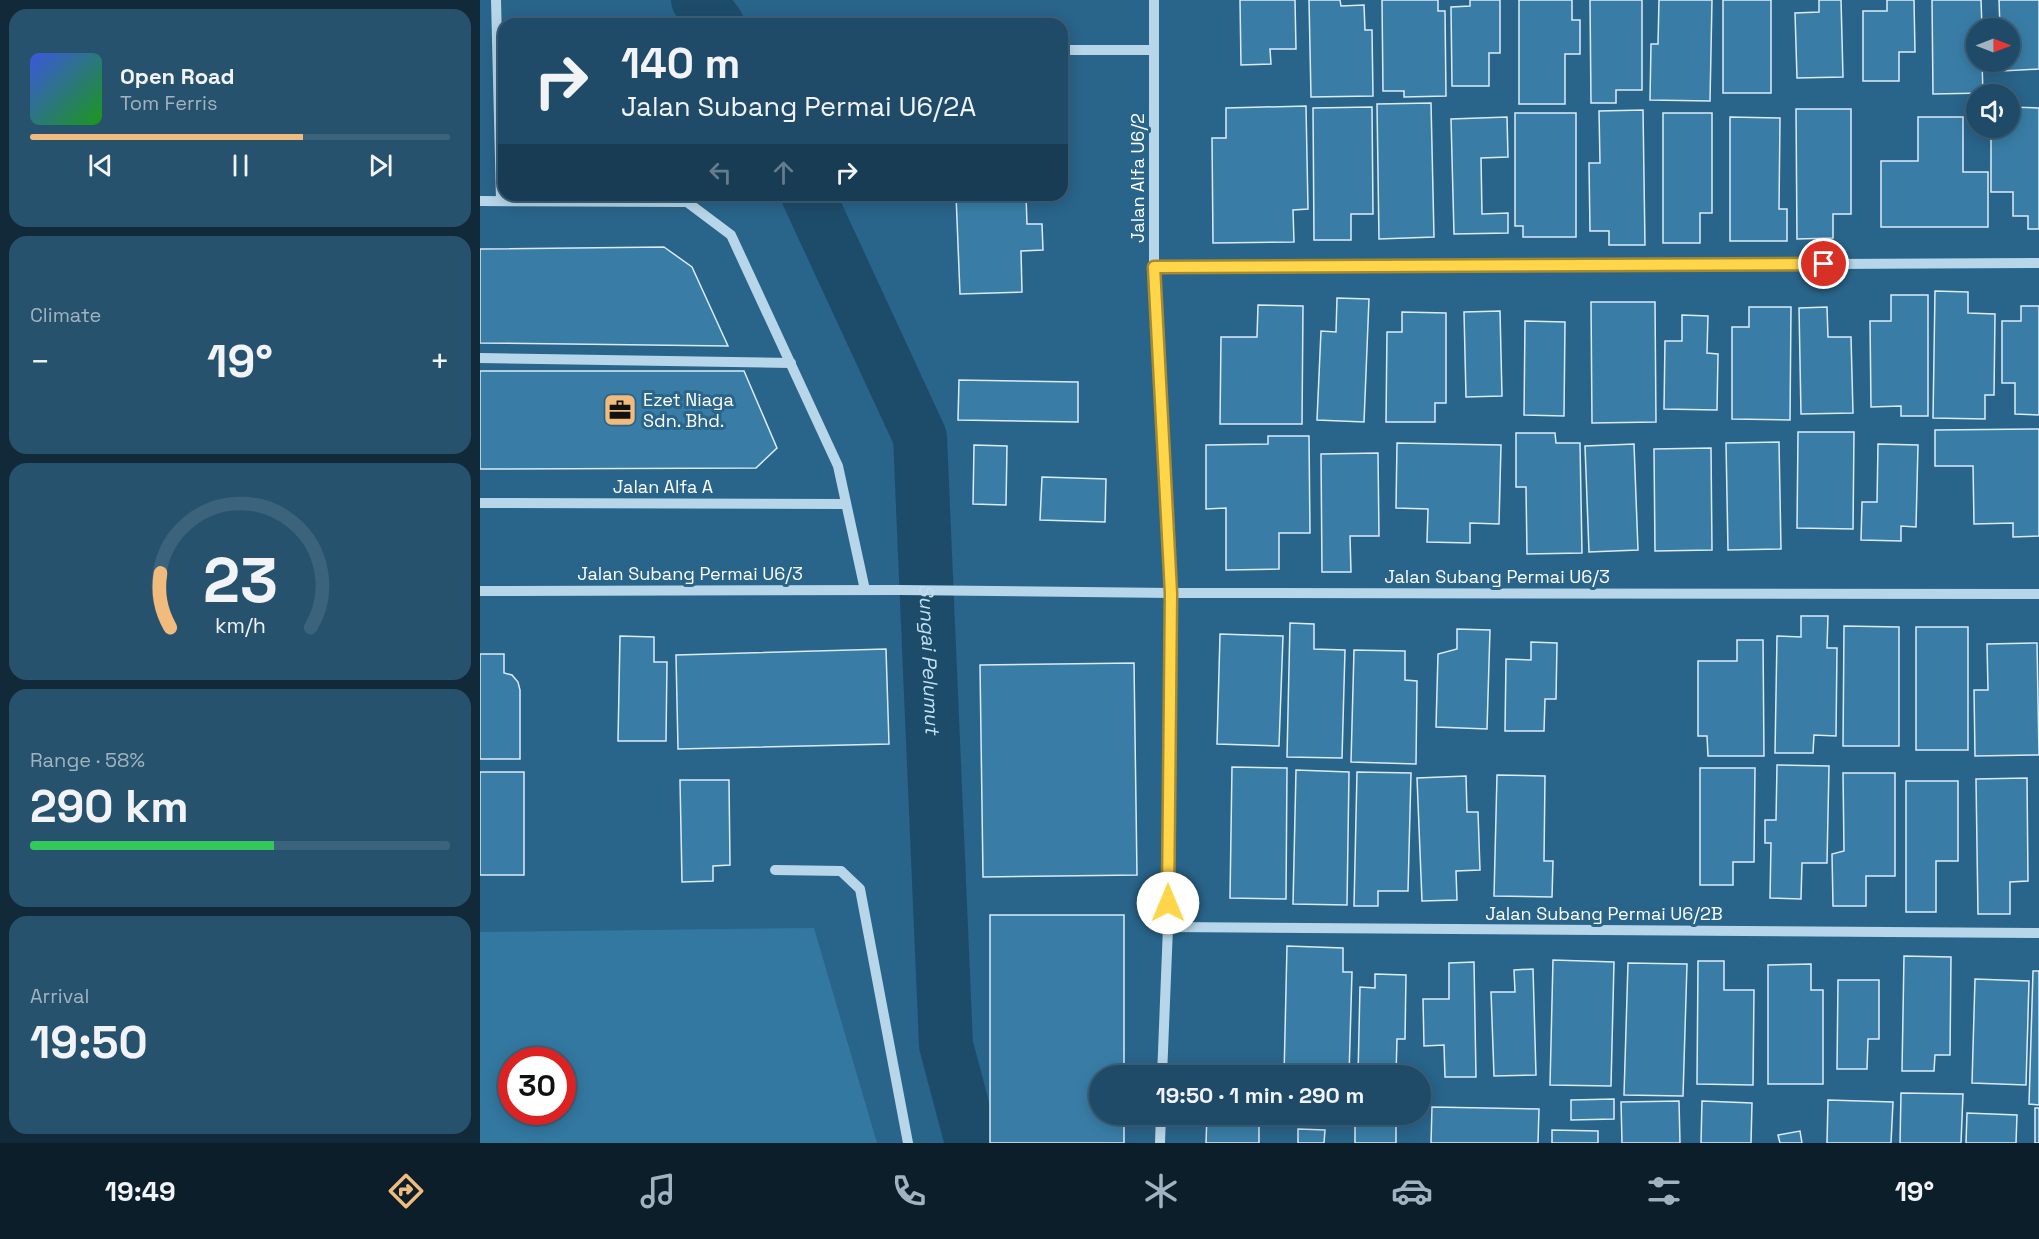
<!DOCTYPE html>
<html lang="en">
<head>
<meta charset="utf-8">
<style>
  body { margin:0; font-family:"Space Grotesk",sans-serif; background:#27526e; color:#f1f3f6; height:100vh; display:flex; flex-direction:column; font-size:22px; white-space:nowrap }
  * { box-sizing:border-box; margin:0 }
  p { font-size:20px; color:#a1b3c0 }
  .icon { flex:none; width:33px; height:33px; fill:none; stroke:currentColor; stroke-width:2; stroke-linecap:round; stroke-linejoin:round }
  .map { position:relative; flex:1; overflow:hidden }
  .panel { display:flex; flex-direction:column; gap:9px; padding:9px; background:#112939; width:480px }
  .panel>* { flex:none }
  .top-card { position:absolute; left:18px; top:18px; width:570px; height:183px; border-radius:18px; box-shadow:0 3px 15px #0003,0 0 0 2px #3c637c; background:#1f4b68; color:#f1f3f6; overflow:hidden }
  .needle { width:39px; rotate:90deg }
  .buttons { position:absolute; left:1486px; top:18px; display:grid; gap:12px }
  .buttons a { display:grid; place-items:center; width:54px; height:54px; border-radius:50%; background:#1f4b68; box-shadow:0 3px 15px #0003,0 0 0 2px #3c637c; font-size:30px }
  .speed { position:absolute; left:18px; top:1047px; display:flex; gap:12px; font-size:30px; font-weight:700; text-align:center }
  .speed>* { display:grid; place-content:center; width:78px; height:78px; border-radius:50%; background:#1f4b68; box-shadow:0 3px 15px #0003,0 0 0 2px #3c637c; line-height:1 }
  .speed .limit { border:9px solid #d22; background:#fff; color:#111 }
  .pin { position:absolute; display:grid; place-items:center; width:51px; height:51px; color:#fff; margin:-26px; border:3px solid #fff; border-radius:50%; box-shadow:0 2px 6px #0007 }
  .me { position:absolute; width:66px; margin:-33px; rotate:0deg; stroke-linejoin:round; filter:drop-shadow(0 0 4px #0008) }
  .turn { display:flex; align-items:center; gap:21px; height:126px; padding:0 24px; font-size:27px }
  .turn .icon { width:78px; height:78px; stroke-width:2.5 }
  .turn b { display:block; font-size:42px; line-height:51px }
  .lanes { display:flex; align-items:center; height:57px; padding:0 24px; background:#0003; justify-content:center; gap:30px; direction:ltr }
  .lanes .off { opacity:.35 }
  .big { font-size:45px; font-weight:700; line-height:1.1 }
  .panel .card { flex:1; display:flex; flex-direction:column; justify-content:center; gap:9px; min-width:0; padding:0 21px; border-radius:18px; background:#27526e }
  .panel .dial { align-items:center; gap:0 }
  .dial svg { height:156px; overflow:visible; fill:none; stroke:#3c637c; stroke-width:7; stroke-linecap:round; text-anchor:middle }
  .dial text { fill:#f1f3f6; stroke:none }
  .song { display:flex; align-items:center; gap:18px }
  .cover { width:72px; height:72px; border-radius:9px; background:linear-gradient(135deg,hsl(230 70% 55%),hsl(120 70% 35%)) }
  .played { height:6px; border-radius:3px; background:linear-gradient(90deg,#f0bb7d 65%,#3c637c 65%) }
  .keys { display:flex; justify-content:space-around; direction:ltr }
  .heat { display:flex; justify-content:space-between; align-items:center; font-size:33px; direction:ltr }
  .charge { height:9px; border-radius:4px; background:linear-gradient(90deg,#34c759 58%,#3c637c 0) }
  .trip { position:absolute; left:609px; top:1065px; width:342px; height:60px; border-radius:30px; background:#1f4b68; box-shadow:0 3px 15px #0003,0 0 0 2px #3c637c; font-weight:700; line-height:60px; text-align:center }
  .menu { display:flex; height:96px; justify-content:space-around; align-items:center; background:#0c1e2a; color:#a1b3c0 }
  .menu .icon { width:42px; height:42px }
  .menu .active { color:#f0bb7d }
  .menu b { font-size:27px; color:#f1f3f6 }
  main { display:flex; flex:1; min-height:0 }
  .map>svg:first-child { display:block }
  .green { fill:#3378a1; fill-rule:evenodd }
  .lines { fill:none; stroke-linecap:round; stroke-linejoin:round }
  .river { stroke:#1d4c6b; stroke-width:54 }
  .building { fill:#397da6; stroke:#daecf7; stroke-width:1.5 }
  .minor { stroke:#b7d6e9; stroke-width:10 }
  .route-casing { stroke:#a68a30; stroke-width:15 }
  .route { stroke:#ffd54a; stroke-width:10 }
  .labels { text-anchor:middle; stroke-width:6; stroke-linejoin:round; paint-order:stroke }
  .street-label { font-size:18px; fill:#fff; stroke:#29648a }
  .poi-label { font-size:18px; fill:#fff; stroke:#29648a; text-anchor:start }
  .water-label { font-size:20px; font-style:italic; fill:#c2dff0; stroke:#29648a }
</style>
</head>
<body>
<main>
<section class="panel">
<div class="card">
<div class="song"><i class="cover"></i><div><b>Open Road</b><p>Tom Ferris</p></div></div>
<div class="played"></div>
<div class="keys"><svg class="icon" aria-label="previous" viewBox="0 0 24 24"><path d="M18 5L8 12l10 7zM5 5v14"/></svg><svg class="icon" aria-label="pause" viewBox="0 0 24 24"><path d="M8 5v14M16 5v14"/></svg><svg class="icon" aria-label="next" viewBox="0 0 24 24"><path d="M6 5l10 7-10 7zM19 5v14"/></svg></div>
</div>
<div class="card"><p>Climate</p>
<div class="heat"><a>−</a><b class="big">19°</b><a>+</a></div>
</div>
<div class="card dial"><svg viewBox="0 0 100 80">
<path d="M14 69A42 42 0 1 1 86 69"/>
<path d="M14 69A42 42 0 0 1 9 41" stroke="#f0bb7d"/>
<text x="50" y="56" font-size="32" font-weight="700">23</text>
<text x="50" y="72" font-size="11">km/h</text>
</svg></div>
<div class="card"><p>Range · 58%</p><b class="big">290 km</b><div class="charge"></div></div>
<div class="card"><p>Arrival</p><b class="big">19:50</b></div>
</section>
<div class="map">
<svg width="1559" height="1143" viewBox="0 0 1559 1143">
  <rect width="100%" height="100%" fill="#29648a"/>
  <g class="green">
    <rect x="70" y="19" width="62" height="5"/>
    <path d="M334,928L397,1143H0V932ZM32,1060H82V1112H32Z"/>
  </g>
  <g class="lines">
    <g class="river">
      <polyline points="218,0 237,24"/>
      <path id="s1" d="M328,195L440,437L466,1045L492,1143"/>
    </g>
  </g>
  <g class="building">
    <polygon points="760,0 815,0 816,49 790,49 791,64 761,65"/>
    <polygon points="829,0 860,0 861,6 884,5 885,30 892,30 893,96 831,97"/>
    <polygon points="902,0 958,0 958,11 965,11 966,96 924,97 924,91 903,91"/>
    <polygon points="990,0 1020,0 1020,53 1009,53 1009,86 972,86 971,7 990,6"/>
    <polygon points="1039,0 1092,0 1092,20 1100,20 1100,54 1085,54 1085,104 1039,104"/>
    <polygon points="1110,0 1162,0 1162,90 1136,90 1136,103 1111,103"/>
    <polygon points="1179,0 1232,0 1230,101 1170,100 1171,44 1178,44"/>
    <rect x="1243" y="0" width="48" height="93"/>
    <polygon points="1339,0 1361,0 1363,77 1317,78 1315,13 1339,12"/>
    <polygon points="1407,0 1434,0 1435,52 1419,52 1419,81 1383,81 1383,11 1407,11"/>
    <polygon points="1452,0 1501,0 1502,28 1497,28 1497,62 1502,62 1503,93 1453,94"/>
    <polygon points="1519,0 1559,0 1559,69 1522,71 1521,62 1530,62 1530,28 1520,28"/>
    <polygon points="951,103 954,237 899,239 897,104"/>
    <polygon points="826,106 828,209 813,210 814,242 733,243 732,138 746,138 746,108"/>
    <polygon points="892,107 893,214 871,214 871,240 834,240 833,108"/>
    <polygon points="1530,107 1559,108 1559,229 1548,229 1548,216 1533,216 1533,192 1511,192 1511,128 1530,128"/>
    <polygon points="1316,109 1371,109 1371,214 1353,214 1353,238 1317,239"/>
    <polygon points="1163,110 1165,245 1129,245 1129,231 1110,231 1109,163 1120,163 1119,111"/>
    <polygon points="1035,113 1096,113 1096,237 1043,237 1043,226 1035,226"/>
    <polygon points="1183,113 1232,113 1232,213 1220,213 1220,243 1183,243"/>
    <polygon points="1027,117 1028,157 1001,158 1002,214 1028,213 1028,233 974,234 971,119"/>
    <polygon points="1250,117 1300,118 1299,209 1307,209 1307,241 1250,241"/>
    <polygon points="1438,117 1483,117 1483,172 1508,172 1508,227 1401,227 1401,161 1438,161"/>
    <polygon points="476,195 546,195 547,224 562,224 563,250 541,251 542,292 480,294"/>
    <polygon points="184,247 212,267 248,346 0,343 0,249"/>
    <polygon points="1455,291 1488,292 1488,313 1515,314 1514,395 1505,395 1505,419 1453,418"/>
    <polygon points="1411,295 1448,295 1448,416 1421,416 1421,406 1391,407 1390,321 1411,321"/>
    <polygon points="857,298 889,299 884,422 837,420 841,331 856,332"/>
    <polygon points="1111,302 1175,302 1176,422 1112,423"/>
    <polygon points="778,305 823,306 822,424 740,424 741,337 777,337"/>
    <polygon points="1541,306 1559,306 1559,415 1535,414 1535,383 1522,383 1522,321 1541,321"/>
    <polygon points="1269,307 1311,307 1310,420 1252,419 1252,327 1269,327"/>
    <polygon points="1347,307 1348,337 1371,337 1373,413 1321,414 1319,308"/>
    <polygon points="1020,311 1022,396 986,397 984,312"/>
    <polygon points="922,312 966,313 966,403 955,403 955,422 906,422 907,332 922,332"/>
    <polygon points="1202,315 1228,316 1227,353 1238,354 1237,410 1184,409 1185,341 1202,341"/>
    <polygon points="1045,321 1085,322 1084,416 1044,415"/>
    <polygon points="0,371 264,371 297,448 276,468 0,469"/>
    <polygon points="479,380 598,382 598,422 478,420"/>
    <polygon points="1559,429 1559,536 1533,537 1533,523 1494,524 1493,466 1455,466 1455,430"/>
    <polygon points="1318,432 1374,432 1373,529 1317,528"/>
    <polygon points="1036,433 1075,433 1076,443 1100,443 1102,553 1047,554 1046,487 1036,487"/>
    <polygon points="788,436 829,436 830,533 799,533 799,569 746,570 746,508 726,509 726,445 788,444"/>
    <polygon points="1299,442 1301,549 1248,550 1246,443"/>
    <polygon points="917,443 1021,445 1019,524 990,523 990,543 947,542 948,509 916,508"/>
    <polygon points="1154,444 1158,550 1109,552 1105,446"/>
    <polygon points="1398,444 1438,445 1436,527 1421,526 1421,541 1381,540 1382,502 1397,502"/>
    <polygon points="494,445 527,446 526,505 493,504"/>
    <polygon points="1231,448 1232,550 1175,551 1174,449"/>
    <polygon points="898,453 899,536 870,536 871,572 842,572 841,454"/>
    <polygon points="562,477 626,479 625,522 560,520"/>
    <polygon points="1321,616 1348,616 1347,648 1357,648 1356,736 1334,735 1333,753 1295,753 1297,636 1321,637"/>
    <polygon points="810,623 834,624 834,649 865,650 862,758 807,757"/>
    <polygon points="1364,626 1419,627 1419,746 1363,746"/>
    <rect x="1436" y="627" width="52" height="123"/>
    <polygon points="977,629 1010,630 1007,729 956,727 958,654 977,649"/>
    <polygon points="740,634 803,636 799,746 737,744"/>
    <polygon points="140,636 174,637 174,662 187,662 186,741 138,741"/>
    <polygon points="1257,640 1283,640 1284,756 1228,756 1227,736 1218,736 1218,661 1257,661"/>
    <polygon points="1051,642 1077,643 1076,699 1065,699 1064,731 1025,731 1026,659 1051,660"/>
    <polygon points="1557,643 1559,755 1495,756 1494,690 1508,690 1507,644"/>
    <polygon points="406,649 409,744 198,749 196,655"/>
    <polygon points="874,650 925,651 925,680 937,681 936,764 871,762"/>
    <polygon points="0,654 24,654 24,673 32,675 38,682 40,690 40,759 0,759"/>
    <polygon points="654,663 657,875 503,877 500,665"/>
    <polygon points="1297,765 1349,766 1347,863 1322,863 1321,899 1290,898 1291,843 1285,843 1285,820 1296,820"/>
    <polygon points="752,767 807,768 806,899 750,898"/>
    <polygon points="1220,768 1275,768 1274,862 1253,862 1253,885 1220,885"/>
    <polygon points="816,770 869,772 867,905 813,904"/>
    <rect x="0" y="772" width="44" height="103"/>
    <polygon points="877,772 931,773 928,891 898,891 898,906 874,906"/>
    <polygon points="1363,773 1415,773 1415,876 1386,876 1386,906 1353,906 1352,854 1364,851"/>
    <polygon points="1017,775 1065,776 1064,861 1073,861 1072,897 1014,896"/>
    <polygon points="986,776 987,812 998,812 1000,870 976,871 977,900 942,901 937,778"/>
    <polygon points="1547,778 1548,881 1530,882 1530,914 1498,914 1496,779"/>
    <polygon points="200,780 249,780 250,865 233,866 233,881 202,882"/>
    <polygon points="1426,781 1478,781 1478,861 1456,861 1456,912 1426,912"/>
    <polygon points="510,915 644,915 644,1076 620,1076 620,1114 644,1114 644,1143 510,1143"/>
    <polygon points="807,946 863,948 863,972 872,972 869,1076 804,1076"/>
    <polygon points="1424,956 1471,957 1470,1055 1455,1055 1454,1071 1422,1071"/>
    <polygon points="1073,960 1134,962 1131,1086 1070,1085"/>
    <polygon points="1218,961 1244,961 1244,990 1274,990 1273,1085 1217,1084"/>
    <polygon points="994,962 996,1077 965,1077 964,1045 944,1046 943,999 969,999 969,963"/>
    <polygon points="1148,963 1207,964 1203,1096 1144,1095"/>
    <polygon points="1331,964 1331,990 1343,990 1343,1084 1288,1084 1288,965"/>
    <polygon points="1053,969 1056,1075 1014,1076 1011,992 1035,992 1034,970"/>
    <polygon points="1553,971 1559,971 1559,1105 1549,1104"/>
    <polygon points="895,974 926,975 925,1039 917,1039 916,1076 878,1076 880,987 895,988"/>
    <polygon points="1495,979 1549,981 1546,1085 1492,1083"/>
    <polygon points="1358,980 1399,980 1399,1039 1388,1039 1387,1069 1357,1069"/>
    <polygon points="1421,1093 1483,1094 1481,1143 1420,1143"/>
    <polygon points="1134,1099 1134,1119 1091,1120 1091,1100"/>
    <polygon points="1348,1100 1413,1102 1411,1143 1347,1143"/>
    <polygon points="1199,1101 1200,1143 1142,1143 1141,1102"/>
    <polygon points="1222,1101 1272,1103 1271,1143 1221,1143"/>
    <polygon points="952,1107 1059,1109 1058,1143 951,1143"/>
    <rect x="1555" y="1108" width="4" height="35"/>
    <polygon points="1487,1113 1537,1115 1536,1143 1486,1143"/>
    <polygon points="727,1115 779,1116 779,1143 726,1143"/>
    <polygon points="875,1120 916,1121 916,1143 875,1143"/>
    <polygon points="818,1129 845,1130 844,1143 818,1143"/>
    <polygon points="1072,1130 1118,1131 1118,1143 1072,1143"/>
    <polygon points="1320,1131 1322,1143 1300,1143 1298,1135"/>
  </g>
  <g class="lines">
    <g class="minor">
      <polyline points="16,0 21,200"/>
      <polyline points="674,0 674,267 691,593 688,927 682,1076"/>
      <polyline points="582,50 674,50"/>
      <polyline points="0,201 207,202 251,235 358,466 385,590"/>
      <polyline points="674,267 1559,263"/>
      <polyline points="0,358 311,363"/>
      <polyline points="0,503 366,504"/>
      <polyline points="0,591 420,590 691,593 1559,594"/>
      <polyline points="295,870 361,871 380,889 428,1143"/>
      <polyline points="688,927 1559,933"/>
      <polyline points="680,1143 681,1114"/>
    </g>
  </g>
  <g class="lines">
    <g class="route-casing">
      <polyline id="route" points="688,903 691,593 674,267 1344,264"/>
    </g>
    <use href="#route" class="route"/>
  </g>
  <defs>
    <g id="office-square" transform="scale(1.725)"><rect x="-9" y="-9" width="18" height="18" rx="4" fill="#f0bb7d" stroke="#29648a"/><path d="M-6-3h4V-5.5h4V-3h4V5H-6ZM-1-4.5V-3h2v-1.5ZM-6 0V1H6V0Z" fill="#111"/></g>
  </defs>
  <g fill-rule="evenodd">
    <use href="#office-square" x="140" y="410"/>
  </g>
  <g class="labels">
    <g class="street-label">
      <text transform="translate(658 178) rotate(-90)" y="6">Jalan Alfa U6/2</text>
      <text x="183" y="493">Jalan Alfa A</text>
      <text x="210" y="580">Jalan Subang Permai U6/3</text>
      <text x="1017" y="583">Jalan Subang Permai U6/3</text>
      <text x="1124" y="920">Jalan Subang Permai U6/2B</text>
    </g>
    <g class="poi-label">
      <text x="163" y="406">Ezet Niaga<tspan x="163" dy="21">Sdn. Bhd.</tspan></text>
    </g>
    <g class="water-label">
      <text dy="7" stroke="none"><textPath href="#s1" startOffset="489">Sungai Pelumut</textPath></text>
    </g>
  </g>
</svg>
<div class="buttons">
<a><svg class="needle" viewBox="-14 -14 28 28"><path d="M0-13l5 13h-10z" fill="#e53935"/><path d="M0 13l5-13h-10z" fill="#a1b3c0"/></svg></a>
<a><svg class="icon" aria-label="sound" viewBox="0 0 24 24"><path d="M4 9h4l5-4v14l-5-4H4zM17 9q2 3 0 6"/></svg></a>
</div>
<div class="speed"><div class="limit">30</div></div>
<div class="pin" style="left:1344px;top:264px;background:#d93025"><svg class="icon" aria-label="arrive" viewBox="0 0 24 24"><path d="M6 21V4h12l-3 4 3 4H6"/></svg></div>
<svg class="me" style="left:688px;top:903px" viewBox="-20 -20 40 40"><circle r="19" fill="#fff"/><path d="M0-13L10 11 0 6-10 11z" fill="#ffd54a"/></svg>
<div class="trip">19:50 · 1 min · 290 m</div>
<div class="top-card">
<div class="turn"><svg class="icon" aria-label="right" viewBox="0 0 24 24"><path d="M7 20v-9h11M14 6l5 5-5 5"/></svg><div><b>140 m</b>Jalan Subang Permai U6/2A</div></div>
<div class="lanes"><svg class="icon off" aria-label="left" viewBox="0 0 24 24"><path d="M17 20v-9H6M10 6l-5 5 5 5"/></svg><svg class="icon off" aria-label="ahead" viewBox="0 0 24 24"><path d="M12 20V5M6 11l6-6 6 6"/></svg><svg class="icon" aria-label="right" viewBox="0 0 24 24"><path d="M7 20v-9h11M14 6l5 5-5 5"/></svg></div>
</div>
</div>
</main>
<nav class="menu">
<b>19:49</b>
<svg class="icon active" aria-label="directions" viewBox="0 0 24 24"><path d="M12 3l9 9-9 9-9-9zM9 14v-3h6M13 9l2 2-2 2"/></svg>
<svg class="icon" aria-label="music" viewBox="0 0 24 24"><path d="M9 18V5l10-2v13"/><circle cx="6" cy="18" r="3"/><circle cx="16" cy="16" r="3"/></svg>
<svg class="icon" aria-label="phone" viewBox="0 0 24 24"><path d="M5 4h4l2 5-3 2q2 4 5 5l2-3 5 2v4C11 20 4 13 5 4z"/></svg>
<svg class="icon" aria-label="climate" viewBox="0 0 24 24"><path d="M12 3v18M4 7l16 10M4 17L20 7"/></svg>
<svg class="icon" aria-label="car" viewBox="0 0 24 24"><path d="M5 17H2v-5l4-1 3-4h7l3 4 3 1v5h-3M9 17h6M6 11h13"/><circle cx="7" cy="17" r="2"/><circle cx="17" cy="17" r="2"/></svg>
<svg class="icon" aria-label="filters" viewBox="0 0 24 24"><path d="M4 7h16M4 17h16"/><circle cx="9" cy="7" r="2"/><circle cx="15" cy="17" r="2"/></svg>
<b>19°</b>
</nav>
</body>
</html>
